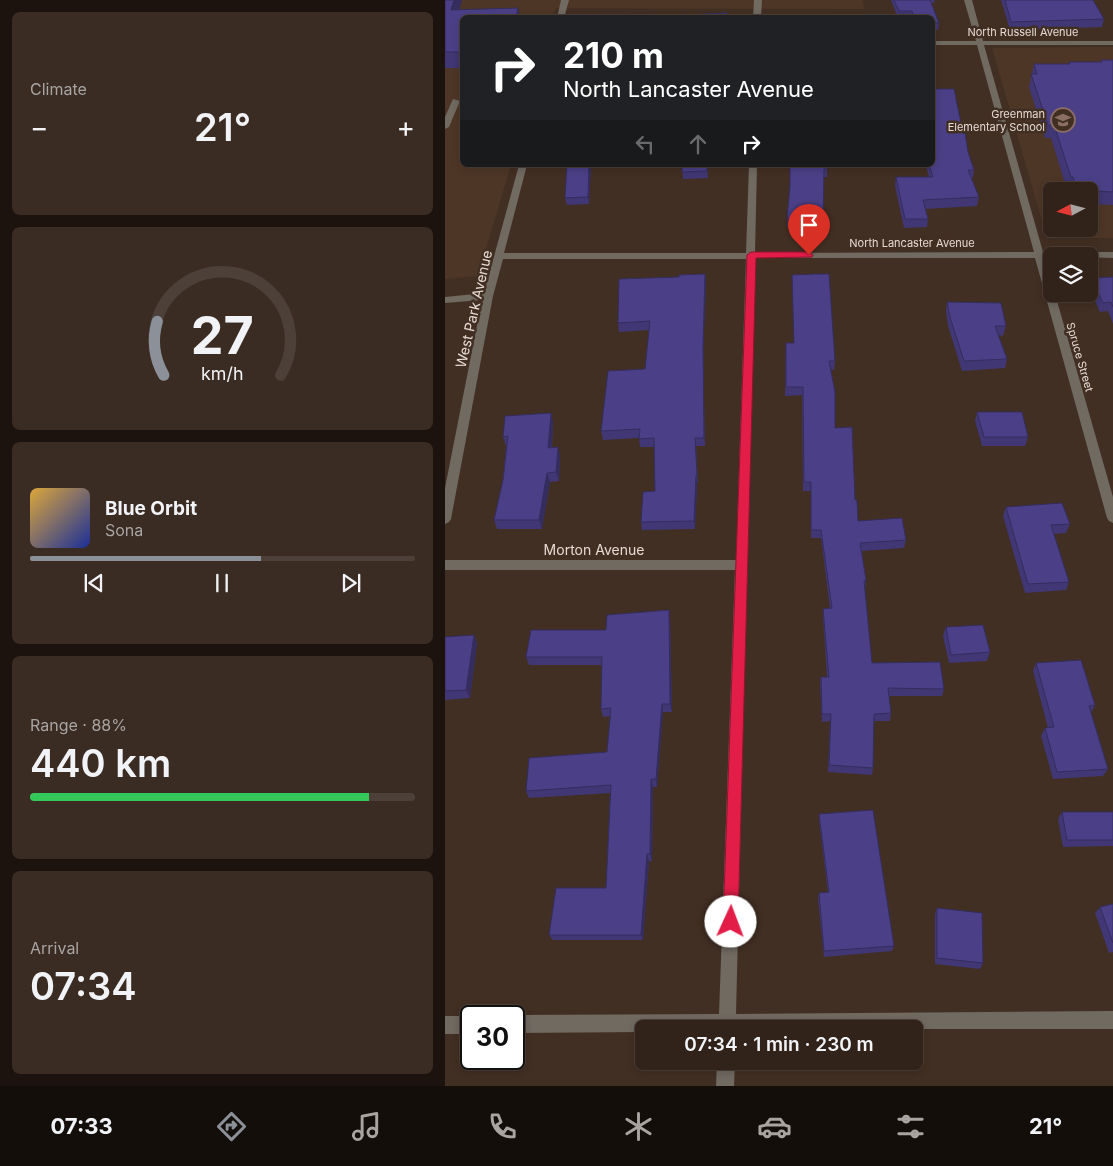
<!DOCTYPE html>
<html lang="en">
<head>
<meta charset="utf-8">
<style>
  body { margin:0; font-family:Inter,sans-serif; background:#3a2b23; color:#f1f3f6; height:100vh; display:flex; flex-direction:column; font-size:19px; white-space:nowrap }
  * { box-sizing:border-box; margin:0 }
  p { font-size:16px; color:#a8a4a2 }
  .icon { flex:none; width:28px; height:28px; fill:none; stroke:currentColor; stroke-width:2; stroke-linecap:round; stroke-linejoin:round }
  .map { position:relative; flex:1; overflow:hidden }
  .panel { display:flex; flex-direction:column; gap:12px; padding:12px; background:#1c130e; width:445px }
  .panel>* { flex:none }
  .guide { position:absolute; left:15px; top:15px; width:475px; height:152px; border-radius:8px; box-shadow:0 2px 8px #0003,0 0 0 1px #4d4039; background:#202124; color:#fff; overflow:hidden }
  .needle { width:32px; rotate:263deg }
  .buttons { position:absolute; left:598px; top:182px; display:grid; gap:10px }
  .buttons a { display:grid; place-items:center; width:55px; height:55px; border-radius:8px; background:#32231a; box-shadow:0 2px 8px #0003,0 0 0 1px #4d4039; font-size:25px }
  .speed { position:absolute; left:15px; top:1005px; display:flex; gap:10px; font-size:25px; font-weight:700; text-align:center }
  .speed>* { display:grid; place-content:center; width:65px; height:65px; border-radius:50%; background:#32231a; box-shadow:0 2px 8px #0003,0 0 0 1px #4d4039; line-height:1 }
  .speed .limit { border:2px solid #111; border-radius:8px; background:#fff; color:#111 }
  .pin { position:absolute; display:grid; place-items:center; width:42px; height:42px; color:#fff; margin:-51px -21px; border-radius:50% 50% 50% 0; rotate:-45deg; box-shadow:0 0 5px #0007 }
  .pin .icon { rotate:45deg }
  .me { position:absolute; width:55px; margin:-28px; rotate:2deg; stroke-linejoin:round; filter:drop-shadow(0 0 4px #0008) }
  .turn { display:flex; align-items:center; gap:18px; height:105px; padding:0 20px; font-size:22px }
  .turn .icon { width:65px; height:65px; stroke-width:2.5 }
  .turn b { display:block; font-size:35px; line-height:42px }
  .lanes { display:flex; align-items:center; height:48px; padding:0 20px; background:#0003; justify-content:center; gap:25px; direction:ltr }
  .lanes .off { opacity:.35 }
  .big { font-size:38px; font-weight:600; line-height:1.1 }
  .panel .card { flex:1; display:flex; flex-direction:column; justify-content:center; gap:8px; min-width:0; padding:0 18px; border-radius:8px; background:#3a2b23 }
  .panel .dial { align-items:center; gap:0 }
  .dial svg { height:130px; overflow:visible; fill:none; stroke:#4d4039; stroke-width:7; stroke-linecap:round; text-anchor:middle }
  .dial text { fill:#f1f3f6; stroke:none }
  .song { display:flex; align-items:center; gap:15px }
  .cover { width:60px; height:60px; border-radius:8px; background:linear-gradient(135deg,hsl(40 70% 55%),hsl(230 70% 35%)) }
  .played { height:5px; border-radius:2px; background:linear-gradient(90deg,#8c9099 60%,#4d4039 60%) }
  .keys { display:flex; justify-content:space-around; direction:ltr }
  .heat { display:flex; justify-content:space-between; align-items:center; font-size:28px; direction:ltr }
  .charge { height:8px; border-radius:4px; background:linear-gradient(90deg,#34c759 88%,#4d4039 0) }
  .trip { position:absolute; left:190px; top:1020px; width:288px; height:50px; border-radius:8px; background:#32231a; box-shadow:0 2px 8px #0003,0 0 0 1px #4d4039; font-weight:600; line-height:50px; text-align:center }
  .tabs { display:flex; height:80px; justify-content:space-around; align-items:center; background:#140e0a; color:#a8a4a2 }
  .tabs .icon { width:35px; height:35px }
  .tabs .active { color:#8c9099 }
  .tabs b { font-size:22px; color:#f1f3f6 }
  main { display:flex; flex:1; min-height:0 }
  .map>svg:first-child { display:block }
  .built { fill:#4e3626; fill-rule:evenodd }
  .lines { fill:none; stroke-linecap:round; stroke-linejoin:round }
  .minor { fill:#706a61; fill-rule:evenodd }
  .wall { fill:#403774 }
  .shaded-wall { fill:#342d5e }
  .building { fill:#4b4087; stroke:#342d5e }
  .route { fill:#e11d48; stroke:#92132f }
  .labels { text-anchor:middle; stroke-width:5; stroke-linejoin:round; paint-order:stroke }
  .far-street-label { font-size:11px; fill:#e6dad3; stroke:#422f23 }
  .far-poi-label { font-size:11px; fill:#e6dad3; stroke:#422f23; text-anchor:end }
  .street-label { font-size:14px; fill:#e6dad3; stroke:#422f23 }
</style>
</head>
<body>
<main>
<section class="panel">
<div class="card"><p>Climate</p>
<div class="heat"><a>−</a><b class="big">21°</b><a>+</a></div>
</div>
<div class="card dial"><svg viewBox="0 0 100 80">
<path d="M14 69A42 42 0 1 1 86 69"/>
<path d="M14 69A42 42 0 0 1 10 36" stroke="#8c9099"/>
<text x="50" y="56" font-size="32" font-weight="700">27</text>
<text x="50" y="72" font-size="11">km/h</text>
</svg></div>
<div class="card">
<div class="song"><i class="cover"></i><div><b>Blue Orbit</b><p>Sona</p></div></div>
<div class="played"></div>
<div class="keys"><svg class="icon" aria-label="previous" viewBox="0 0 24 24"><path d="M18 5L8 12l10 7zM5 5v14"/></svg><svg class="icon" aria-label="pause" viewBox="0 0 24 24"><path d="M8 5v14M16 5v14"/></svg><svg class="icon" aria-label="next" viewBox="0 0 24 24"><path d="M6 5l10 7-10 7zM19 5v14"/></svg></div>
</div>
<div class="card"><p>Range · 88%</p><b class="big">440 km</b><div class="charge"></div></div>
<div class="card"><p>Arrival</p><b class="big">07:34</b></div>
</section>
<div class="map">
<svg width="668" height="1086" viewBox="0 0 668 1086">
  <rect width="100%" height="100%" fill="#422f23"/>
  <g class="built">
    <polygon points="0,0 418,0 419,9 111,8 108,17 18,18 18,165 66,165 33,276 0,279"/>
    <path d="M668,47V238H602L547,48ZM606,191H644V229H606Z"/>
  </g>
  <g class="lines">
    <g class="minor">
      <polygon points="116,0 124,0 119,18 112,18"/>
      <polygon points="309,0 317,0 316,18 308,18"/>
      <polygon points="519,0 527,0 538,41 668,41 668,45 539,45 598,252 668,252 668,258 606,256 606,258 600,258 606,280 606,294 610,294 668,497 668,523 664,521 662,518 590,258 310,258 291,1014 668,1011 668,1029 199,1029 199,1032 69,1033 69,1016 67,1016 69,1015 274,1014 290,570 0,570 0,560 291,560 301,259 58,259 48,296 6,519 4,522 0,524 0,488 37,300 0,303 0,297 39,293 74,165 82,165 59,253 301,253 304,165 312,165 310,253 589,252 532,45 488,45 488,41 531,41"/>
      <polygon points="8,99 15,101 4,127 0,129 0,117"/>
      <rect x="0" y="1016" width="26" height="18"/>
      <polygon points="272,1061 290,1061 289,1086 271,1086"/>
    </g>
  </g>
  <g class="wall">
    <polygon points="0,0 14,10 18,18 18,68 0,68"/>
    <polygon points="446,0 490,0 489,3 486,3 494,23 493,30 488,30 488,18 453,18"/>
    <polygon points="556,0 648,0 659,19 657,27 565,30"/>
    <polygon points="656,60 668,60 668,205 644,204 644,191 625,191 625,190 622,190 606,138 600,138 584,87 589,64 624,64 624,62 656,62"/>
    <polygon points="518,133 523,152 529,170 528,178 526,178 534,197 532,206 480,209 483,219 482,227 459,228 450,186 451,177 484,177 481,165 488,165"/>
    <polygon points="122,165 146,165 144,204 122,205 120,198"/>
    <polygon points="237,165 262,165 263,178 238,179"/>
    <polygon points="382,165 382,177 379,177 377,228 342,227 345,186"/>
    <polygon points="260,274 261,283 258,354 260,446 251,446 253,483 252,483 250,529 197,530 196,522 210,491 209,447 195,447 194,438 158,440 156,431 200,369 204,330 174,332 173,323 234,277"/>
    <polygon points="668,277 668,324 663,311 655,312 644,287 646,278"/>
    <polygon points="502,302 561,326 558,336 553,335 562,359 560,368 517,371 503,326 501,311"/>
    <polygon points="341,343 390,361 389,370 386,369 390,428 410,500 413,521 461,540 459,548 417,551 421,580 420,589 427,663 499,689 497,696 444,696 446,713 445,721 429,721 428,768 427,775 383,772 385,721 377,722 375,685 376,677 382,677 378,617 378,609 385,608 376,538 366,538 366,491 358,491 357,395 340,396"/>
    <polygon points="532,412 583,437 580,446 537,446 530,421"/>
    <polygon points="106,413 108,423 107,448 113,447 115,457 114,481 105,482 97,529 52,529 49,520 58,480 61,446 58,437"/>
    <polygon points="561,507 625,524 621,533 609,534 624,582 621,590 580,593 558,516"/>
    <polygon points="225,619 227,712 218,712 212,787 208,787 207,861 204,861 198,940 108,940 104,935 161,888 165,793 84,798 81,791 162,752 166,716 158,717 156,709 157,665 84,665 81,657 161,630"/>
    <polygon points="501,627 545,652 542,661 504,663 498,636"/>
    <polygon points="29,635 32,643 25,698 0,700 0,637"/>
    <polygon points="591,663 650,705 646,713 663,769 658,776 608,779 596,736 600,728 603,728 588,671"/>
    <polygon points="617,812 668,812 668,846 618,847 613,819"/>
    <polygon points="374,814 449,946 447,951 379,957 373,899 374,893 383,893 374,821"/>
    <polygon points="668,904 668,952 664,953 650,913 655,907"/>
    <polygon points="492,908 538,963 535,969 490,964 490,914"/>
  </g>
  <g class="shaded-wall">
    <polygon points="9,0 17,0 10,26 6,10"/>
    <polygon points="73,8 75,18 71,18"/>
    <polygon points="144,165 146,165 144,204 143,197"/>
    <polygon points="260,274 261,283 258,354 260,446 258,345"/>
    <polygon points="106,413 108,423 106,457 103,448"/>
    <polygon points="113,447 115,457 114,481 111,472"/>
    <polygon points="102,473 105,482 97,529 94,520"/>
    <polygon points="251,475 252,483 250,529 249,521"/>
    <polygon points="224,610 225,619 227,712 225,704"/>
    <polygon points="29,635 32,643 25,698 21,690"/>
    <polygon points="217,704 218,712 212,787 211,779"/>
    <polygon points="206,779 208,787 207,861 205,854"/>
    <polygon points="202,854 204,861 198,940 196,935"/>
  </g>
  <g class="building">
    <polygon points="0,0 9,0 6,10 73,8 71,18 18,18 18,52 0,52"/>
    <polygon points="449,0 485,0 494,23 488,23 488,18 469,18 467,11 454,11"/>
    <polygon points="560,0 648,0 659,19 566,22"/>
    <polygon points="282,13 281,18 258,18 258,14"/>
    <polygon points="656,60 668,60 668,192 632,190 628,177 626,177 609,125 603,125 586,74 592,74 589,64 625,64 624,62 657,62"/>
    <polygon points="488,89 509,89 518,133 520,133 523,152 529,170 523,170 534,197 478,200 483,219 460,219 451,177 488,177 484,165 488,165"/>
    <polygon points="122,165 144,165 143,197 120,198"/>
    <polygon points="237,165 262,165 262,171 237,172"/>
    <polygon points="345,165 382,165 382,169 379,169 378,219 342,219 345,186"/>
    <polygon points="260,274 258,345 259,438 250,438 252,475 251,475 249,521 196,522 198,492 210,491 209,438 194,439 195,429 156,431 163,371 200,369 205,321 173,323 174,279 234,277 234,275"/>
    <polygon points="370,274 384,274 390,361 384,361 390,392 390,428 407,427 410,500 412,500 413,521 457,518 461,540 415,543 421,580 419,581 427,663 495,662 499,689 443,688 446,713 429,714 428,768 384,765 386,714 377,714 376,677 384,677 378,609 387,608 376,530 366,530 366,482 359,482 358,387 341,387 341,343 349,343 347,275"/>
    <polygon points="668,277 668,307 666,302 658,303 646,278"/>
    <polygon points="502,302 556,303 561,326 550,326 562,359 519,361 505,317"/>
    <polygon points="532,412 577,412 583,437 539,437"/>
    <polygon points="106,413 103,448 113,447 111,472 102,473 94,520 49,520 58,480 63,436 58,437 60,416"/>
    <polygon points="617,503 625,524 606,525 624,582 583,584 561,507"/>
    <polygon points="224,610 225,704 217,704 211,779 206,779 205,854 202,854 196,935 104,935 111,888 161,888 166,785 81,791 84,758 162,752 166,708 156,709 157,657 81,657 86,630 161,630 162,615"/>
    <polygon points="538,625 545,652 506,655 501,627"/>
    <polygon points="29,635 21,690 0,691 0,637"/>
    <polygon points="636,660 650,705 644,706 663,769 612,772 600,728 609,727 591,663"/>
    <polygon points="428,810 449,946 379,951 374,893 384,892 374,814"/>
    <polygon points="617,812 668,812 668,840 622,840"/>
    <polygon points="668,904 668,943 655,907"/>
    <polygon points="492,908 537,913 538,963 492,958"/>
  </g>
  <polygon class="route" points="364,252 368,255 367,257 311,258 293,922 291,928 286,930 280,928 278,922 302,255 306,252"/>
  <defs>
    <g id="school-ring" transform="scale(1.25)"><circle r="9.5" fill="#422f23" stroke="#8d6e63" stroke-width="1.5"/><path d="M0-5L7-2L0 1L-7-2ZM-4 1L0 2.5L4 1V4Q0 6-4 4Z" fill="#8d6e63"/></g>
  </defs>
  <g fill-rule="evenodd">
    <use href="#school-ring" x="618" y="120"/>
  </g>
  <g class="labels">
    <g class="far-street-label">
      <text x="578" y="36">North Russell Avenue</text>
      <text x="467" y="247">North Lancaster Avenue</text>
      <text transform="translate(635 357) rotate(74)" y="4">Spruce Street</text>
    </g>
    <g class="far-poi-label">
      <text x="600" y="118">Greenman<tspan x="600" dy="13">Elementary School</tspan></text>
    </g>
    <g class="street-label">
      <text transform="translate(29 309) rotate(-77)" y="5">West Park Avenue</text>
      <text x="149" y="555">Morton Avenue</text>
    </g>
  </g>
</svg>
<div class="buttons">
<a><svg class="needle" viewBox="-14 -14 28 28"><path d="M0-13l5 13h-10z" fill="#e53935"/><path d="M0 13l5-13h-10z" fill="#a8a4a2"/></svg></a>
<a><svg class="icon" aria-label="layers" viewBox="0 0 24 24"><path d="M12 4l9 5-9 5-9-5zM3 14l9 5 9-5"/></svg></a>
</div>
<div class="speed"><div class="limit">30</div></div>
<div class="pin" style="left:364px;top:255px;background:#d93025"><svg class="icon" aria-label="arrive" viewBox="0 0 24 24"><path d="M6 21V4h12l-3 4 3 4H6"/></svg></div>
<svg class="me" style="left:286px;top:922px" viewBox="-20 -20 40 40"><circle r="19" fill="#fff"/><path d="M0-13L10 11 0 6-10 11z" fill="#e11d48"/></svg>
<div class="trip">07:34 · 1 min · 230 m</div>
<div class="guide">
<div class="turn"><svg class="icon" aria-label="right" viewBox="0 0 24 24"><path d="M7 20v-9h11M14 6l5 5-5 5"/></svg><div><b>210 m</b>North Lancaster Avenue</div></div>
<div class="lanes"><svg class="icon off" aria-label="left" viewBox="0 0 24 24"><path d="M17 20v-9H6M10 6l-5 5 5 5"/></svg><svg class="icon off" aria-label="ahead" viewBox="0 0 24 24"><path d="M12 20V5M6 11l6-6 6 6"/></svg><svg class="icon" aria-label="right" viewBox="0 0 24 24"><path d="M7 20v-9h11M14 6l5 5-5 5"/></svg></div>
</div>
</div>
</main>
<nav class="tabs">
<b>07:33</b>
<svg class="icon active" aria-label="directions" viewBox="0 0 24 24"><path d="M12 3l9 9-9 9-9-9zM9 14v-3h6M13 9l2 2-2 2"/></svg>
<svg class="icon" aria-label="music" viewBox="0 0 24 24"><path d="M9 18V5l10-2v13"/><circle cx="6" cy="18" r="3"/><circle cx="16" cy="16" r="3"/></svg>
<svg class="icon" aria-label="phone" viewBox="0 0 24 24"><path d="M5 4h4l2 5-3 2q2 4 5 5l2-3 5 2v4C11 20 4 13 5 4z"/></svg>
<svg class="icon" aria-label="climate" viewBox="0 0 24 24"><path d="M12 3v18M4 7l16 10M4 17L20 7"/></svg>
<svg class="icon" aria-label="car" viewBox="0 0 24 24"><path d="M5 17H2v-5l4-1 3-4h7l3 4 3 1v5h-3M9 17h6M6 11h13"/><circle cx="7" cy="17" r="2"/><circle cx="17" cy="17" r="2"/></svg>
<svg class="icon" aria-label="filters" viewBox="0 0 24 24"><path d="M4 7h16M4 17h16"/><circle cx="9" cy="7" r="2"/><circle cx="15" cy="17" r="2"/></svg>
<b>21°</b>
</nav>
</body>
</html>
